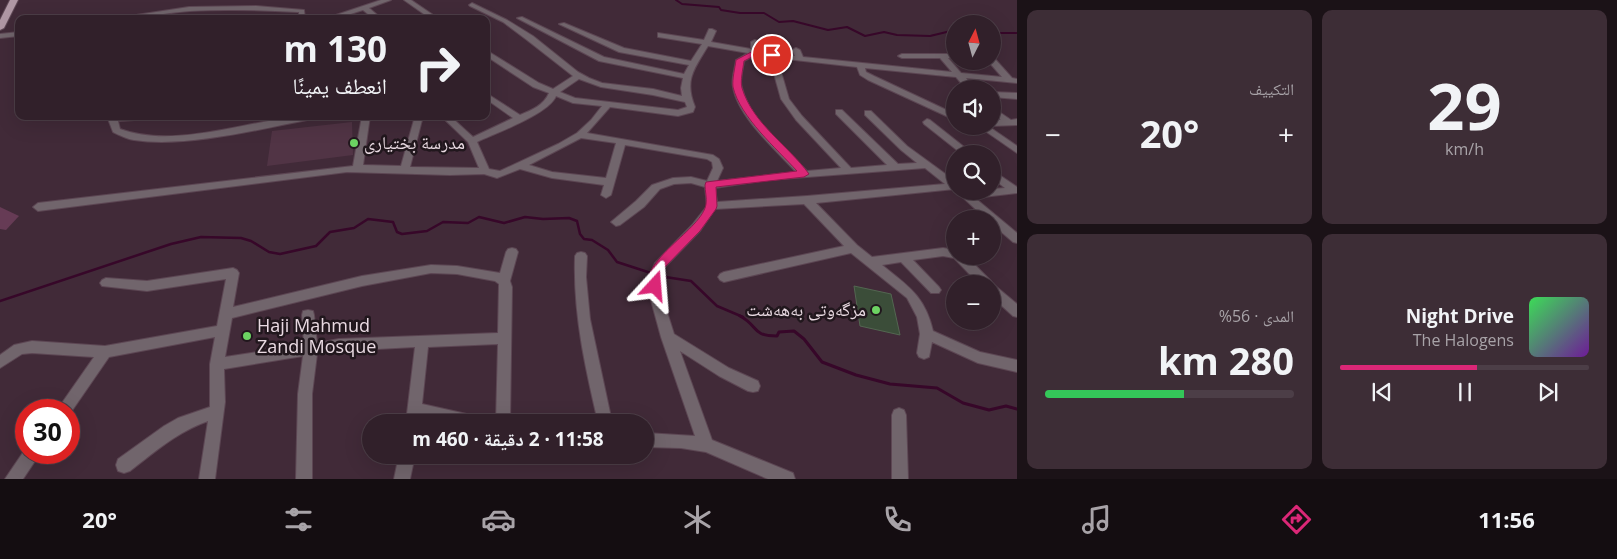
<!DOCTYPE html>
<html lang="ar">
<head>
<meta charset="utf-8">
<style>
  body { margin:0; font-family:"Open Sans","Noto Naskh Arabic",sans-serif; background:#3d2d36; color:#f1f3f6; direction:rtl; height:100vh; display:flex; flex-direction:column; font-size:19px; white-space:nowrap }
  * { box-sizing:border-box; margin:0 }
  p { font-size:16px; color:#a8a3a8 }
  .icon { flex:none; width:28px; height:28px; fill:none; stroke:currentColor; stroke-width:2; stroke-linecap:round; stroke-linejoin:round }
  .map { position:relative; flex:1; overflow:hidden; direction:ltr }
  .side { display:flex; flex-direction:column; gap:10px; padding:10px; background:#1b1217; width:600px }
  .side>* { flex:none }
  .top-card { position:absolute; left:15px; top:15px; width:475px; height:105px; border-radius:10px; box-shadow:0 5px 20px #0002,0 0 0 1px #4c3e47; direction:rtl; background:#31202a; color:#f1f3f6; overflow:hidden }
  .needle { width:32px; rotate:6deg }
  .buttons { position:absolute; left:946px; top:15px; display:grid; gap:10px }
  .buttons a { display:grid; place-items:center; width:55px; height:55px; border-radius:50%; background:#31202a; box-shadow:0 5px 20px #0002,0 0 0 1px #4c3e47; font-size:25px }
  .speed { position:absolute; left:15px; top:399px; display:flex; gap:10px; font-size:25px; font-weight:700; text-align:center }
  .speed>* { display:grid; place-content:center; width:65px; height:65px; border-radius:50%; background:#31202a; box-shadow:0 5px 20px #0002,0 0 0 1px #4c3e47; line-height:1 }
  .speed .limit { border:8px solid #d22; background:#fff; color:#111 }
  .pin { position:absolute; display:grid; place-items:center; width:42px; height:42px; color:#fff; margin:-21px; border:2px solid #fff; border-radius:50%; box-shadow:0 1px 5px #0007 }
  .me { position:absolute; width:55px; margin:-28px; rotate:19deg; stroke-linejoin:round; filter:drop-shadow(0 0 4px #0008) }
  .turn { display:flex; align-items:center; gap:18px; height:105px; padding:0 20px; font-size:22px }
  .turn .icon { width:65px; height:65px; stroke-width:2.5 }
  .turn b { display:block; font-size:35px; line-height:42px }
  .big { font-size:38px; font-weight:700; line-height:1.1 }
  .side .tile { flex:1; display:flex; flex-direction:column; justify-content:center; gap:8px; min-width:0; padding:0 18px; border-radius:10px; background:#3d2d36 }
  .side .dial { align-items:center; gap:0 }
  .dial b { font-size:65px; line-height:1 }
  .song { display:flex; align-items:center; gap:15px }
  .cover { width:60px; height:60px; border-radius:8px; background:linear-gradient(135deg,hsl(130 70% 55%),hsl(280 70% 35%)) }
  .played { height:5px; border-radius:2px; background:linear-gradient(90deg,#db2777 55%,#4c3e47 55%) }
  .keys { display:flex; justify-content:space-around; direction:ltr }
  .heat { display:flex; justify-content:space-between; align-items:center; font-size:28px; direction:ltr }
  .charge { height:8px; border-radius:4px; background:linear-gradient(90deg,#34c759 56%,#4c3e47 0) }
  .side .tiles { flex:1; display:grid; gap:10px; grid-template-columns:repeat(2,1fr) }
  .trip { position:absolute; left:362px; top:414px; width:292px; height:50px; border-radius:25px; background:#31202a; box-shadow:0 5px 20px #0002,0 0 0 1px #4c3e47; font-weight:700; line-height:50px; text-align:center; direction:rtl }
  .menu { display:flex; height:80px; justify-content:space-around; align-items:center; background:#140d11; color:#a8a3a8 }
  .menu .icon { width:35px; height:35px }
  .menu .selected { color:#db2777 }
  .menu b { font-size:22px; color:#f1f3f6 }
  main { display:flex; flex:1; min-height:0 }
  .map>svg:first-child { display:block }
  .built { fill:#513445 }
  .green { fill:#663b55 }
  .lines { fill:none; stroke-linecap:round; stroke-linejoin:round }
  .stream-far2 { stroke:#370729; stroke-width:2 }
  .stream-far1 { stroke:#370729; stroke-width:2.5 }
  .stream { stroke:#370729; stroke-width:3 }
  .building { fill:#3b4d39; stroke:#536651 }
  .minor-casing { stroke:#5c4653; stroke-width:2 }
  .major-casing { stroke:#5c4653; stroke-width:2 }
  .minor { fill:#71656c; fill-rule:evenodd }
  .major { fill:#af97a4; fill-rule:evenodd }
  .route { fill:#db2777; stroke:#8e194d }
  .poi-dot { fill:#6cd362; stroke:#21171d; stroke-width:2 }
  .labels { text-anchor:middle; stroke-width:5; stroke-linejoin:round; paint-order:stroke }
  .poi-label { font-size:18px; fill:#e9dae2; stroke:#21171d; text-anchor:start }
</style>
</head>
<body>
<main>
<section class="side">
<div class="tiles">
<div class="tile dial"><b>29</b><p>km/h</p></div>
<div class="tile"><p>التكييف</p>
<div class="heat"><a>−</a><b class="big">20°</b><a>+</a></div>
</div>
<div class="tile">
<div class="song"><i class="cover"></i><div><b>Night Drive</b><p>The Halogens</p></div></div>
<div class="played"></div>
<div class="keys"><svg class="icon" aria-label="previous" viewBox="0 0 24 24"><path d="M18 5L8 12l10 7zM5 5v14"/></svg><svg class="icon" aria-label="pause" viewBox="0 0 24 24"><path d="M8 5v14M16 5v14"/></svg><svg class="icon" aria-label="next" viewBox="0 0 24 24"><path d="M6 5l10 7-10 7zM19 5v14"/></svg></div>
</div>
<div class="tile"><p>المدى · 56%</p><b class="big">280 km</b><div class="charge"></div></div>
</div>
</section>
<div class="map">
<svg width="1017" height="479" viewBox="0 0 1017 479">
  <rect width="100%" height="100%" fill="#412a38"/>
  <polygon class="built" points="352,122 353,155 267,166 272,131"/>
  <polygon class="green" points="0,207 19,216 6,230 0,229"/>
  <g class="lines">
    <g class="stream-far2">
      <polyline points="676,0 682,4 719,7 721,10 740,13 764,13 779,22 793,21 828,30 847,27 865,36 884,32 897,35 930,36 955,30"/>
      <polyline points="992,33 1017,33"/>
    </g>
    <g class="stream-far1">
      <polyline points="659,276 691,281 717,306 743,317"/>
      <polyline points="0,301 171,244 201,237 241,238 251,241 269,252 280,254 316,246 330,232 354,228 368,219 393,222 397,232 402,234 427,231 443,222 468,223 479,217 504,223 525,217 543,219 569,218 577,221 580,234 584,239 592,240 608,250 617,262 654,274"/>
    </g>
    <path class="stream" d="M740,316C759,326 751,336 777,336L779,332L794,331L804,339L822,362L856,375L890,384L937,388L963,403L989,410L1006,406L1017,409"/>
  </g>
  <polygon class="building" points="854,286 891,294 900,335 860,326"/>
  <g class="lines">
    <g class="minor-casing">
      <g id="minor">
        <polygon points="381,0 391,0 369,8 382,19 374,19 363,10 335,19 324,19"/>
        <polygon points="404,0 411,0 439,19 431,19"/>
        <path d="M472,3L507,20L533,36L578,72L589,78L602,83L653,89L682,96L681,88L683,78L599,61L517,18L522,17L604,57L684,74L689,65L619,52L559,24L564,23L624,48L691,61L702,44L658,37V33L704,40L709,29H712L716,31L711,42L751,49V42L755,40L759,42V50L795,56L792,50L796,48L800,50L803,57L952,72L940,58H902L898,56L902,54H955V58H948L961,73L1002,77L988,61L995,59L1012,78L1017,79V83L966,78L975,89H966L956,77L865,68L866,72L874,76L955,114V120L868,80L860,75L857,67L777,58L789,99L802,116L851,168L887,165L836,114V110H842L898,164L917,163L901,150L865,115V111H871L907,146L955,181V189L816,203L857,245L872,257L943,248L955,250V256H966L991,281L993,284L1017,304V317L1013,316L992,297V284H979L954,258L943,256L913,260L939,287L941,290L939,293H931L901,262L882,265C908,286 925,296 933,331L980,352L1017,360V372L978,363L932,342L929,357L924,359L919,357L917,353L920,334L917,317L907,298L851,253L724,282L720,280L718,277L720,274L724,272L844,246L804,204L715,209L700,231L664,268L660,280L661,293L674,334L729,368L758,381L760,386L758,391L753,392L748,391L719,376L680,351L712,440L793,473L795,479H768L706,452L681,448L646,447V433L695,436L661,337L649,293L648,280L655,263L692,225L707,206L705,187L691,183L674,184L660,189L644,207L620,225L616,226L611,222L636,201L652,185L673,178L691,177L707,181L713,168L712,162L707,159L625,145L611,195L606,198L601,195L604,185L552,178L520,169L497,178L484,174L450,175L347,172L38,211L33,207L38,203L353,166L362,116H370L363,165L401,166L415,116H423L410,167L479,168L468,142L441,116H450L473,137L513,118L486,99V93L520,115C532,110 544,105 549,93L533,87L486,56V50L539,83L553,89L573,76L527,40L503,22L470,6L469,5ZM708,46L748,53L736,60C735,69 731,79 733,87C738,117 776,150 796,172L717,181L723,168L719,159L713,155L587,133L610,107L678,116L693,112L695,107C684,80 694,69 708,46ZM757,54L769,56L781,99L796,120L841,168L807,171C785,149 749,119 742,88C739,80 743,70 744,61ZM579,79L601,87L653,95L685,102L687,107L678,110L575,98L560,92ZM556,96L573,103L602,106L591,120L577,133L558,144L500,171L489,169L477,142C496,133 549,114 556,96ZM581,138L616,143L606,178L552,172L529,165ZM925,168L945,184L807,196L717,202L715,188L768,180Z"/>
        <path d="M256,6L304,10L305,19H299V12H297C261,10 225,9 190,11C163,13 137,19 110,19L189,7Z"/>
        <polygon points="19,32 19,36 0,38 0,34"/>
        <polygon points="992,92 1017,93 1017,99 992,97"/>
        <polygon points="992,107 1011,120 1017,119 1017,125 992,126 992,120 1001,120 992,114"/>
        <path d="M109,116H155L151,119L118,121L120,129C179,151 255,116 316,116L312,119C260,129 186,148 134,140C127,139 119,135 113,132L108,119Z"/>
        <polygon points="927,119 930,120 973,154 962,154 924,124 923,122"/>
        <polygon points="978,126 988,126 1017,146 1017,153"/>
        <polygon points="992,170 1017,187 1017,193 975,198 1017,233 1017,243 1013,242 992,224 992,219 986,219 956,191 992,191 992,189 1005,188 992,178"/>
        <path d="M512,248L516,249L518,252L510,281L512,287L510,422H496L498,344L428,347L422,404L471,415L476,417L478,422H441L421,418L420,422H406L415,347L339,351L317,354L312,394V479H296L298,394L303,356L224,369L225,402L215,479H199L208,421C177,432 156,451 130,471L124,473L118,471L116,465L118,459L164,426L178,418L210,407V364L215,337L109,357L69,415V410H57L94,357L32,353L22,354L0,368V355L14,345L32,341L105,346L217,326L226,279L147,291L102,286L100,283L102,280L106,278L147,281L233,268L237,270L239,273L233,307L362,276L431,265L457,266L500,273L506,252L508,249ZM431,273L457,274L495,281L499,284L498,333L339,339L317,343L314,315L313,311L308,310L303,311L302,315L304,345L225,357L232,318L362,286Z"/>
        <path d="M581,252L585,253L587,256L586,277L590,319L612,422H598C585,367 573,313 575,256L577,253Z"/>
        <polygon points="899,408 904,410 906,415 908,479 892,479 892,415 894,410"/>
        <polygon points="26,448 26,452 41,452 23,479 5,479"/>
        <polygon points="399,455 415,455 410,479 394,479"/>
      </g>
    </g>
    <g class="major-casing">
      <polygon id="major" points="10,0 18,0 4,28 0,30 0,20"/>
    </g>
    <use href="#minor" class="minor"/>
    <use href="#major" class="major"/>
  </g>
  <path class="route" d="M755,50L776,55L772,58L756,55L744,61C743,69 740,81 742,88C753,124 788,145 809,174L804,177L716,187L717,206L716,209L700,231L664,268L659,289H650C636,262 703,229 706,204C707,198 705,191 705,185L706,182L797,171C777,149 740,117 733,87C732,79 735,68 736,60Z"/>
  <g class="poi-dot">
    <circle cx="354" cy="143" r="5"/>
    <circle cx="876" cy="310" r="5"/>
    <circle cx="247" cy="336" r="5"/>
  </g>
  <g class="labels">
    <g class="poi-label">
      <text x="364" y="149">مدرسة بختيارى</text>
      <text x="866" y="316" text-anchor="end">مزگەوتی بەهەشت</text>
      <text x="257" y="332">Haji Mahmud<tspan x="257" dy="21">Zandi Mosque</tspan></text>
    </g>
  </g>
</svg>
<div class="buttons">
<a><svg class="needle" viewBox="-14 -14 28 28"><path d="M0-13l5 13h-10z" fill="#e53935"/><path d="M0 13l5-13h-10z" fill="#a8a3a8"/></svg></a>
<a><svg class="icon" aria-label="sound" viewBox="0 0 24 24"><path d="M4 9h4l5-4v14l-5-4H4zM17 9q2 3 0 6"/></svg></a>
<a><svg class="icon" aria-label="search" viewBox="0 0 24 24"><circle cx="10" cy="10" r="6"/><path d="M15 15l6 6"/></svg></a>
<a>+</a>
<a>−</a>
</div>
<div class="speed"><div class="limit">30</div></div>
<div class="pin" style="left:772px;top:55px;background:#d93025"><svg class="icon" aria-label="arrive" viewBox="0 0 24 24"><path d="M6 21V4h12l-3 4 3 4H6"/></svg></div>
<svg class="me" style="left:655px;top:286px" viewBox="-20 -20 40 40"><path d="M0-17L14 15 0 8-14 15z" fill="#db2777" stroke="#fff" stroke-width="4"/></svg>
<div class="trip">11:58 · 2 دقيقة · 460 m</div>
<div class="top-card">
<div class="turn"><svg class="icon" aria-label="right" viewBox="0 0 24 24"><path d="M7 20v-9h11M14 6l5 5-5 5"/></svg><div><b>130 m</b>انعطف يمينًا</div></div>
</div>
</div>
</main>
<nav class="menu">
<b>11:56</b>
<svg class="icon selected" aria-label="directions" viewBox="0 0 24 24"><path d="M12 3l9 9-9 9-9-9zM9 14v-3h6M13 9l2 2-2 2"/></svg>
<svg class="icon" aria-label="music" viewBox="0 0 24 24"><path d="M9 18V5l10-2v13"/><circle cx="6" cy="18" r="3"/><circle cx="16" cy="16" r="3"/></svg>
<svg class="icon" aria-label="phone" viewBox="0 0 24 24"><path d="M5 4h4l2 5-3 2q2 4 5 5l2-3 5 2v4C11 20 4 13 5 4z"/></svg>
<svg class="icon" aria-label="climate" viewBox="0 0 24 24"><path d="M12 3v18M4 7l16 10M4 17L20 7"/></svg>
<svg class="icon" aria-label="car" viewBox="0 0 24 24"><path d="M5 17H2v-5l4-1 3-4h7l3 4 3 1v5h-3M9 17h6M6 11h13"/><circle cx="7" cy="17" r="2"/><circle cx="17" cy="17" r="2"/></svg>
<svg class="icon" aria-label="filters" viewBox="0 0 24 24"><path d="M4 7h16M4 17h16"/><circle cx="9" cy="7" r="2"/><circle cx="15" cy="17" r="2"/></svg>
<b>20°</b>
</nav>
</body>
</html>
